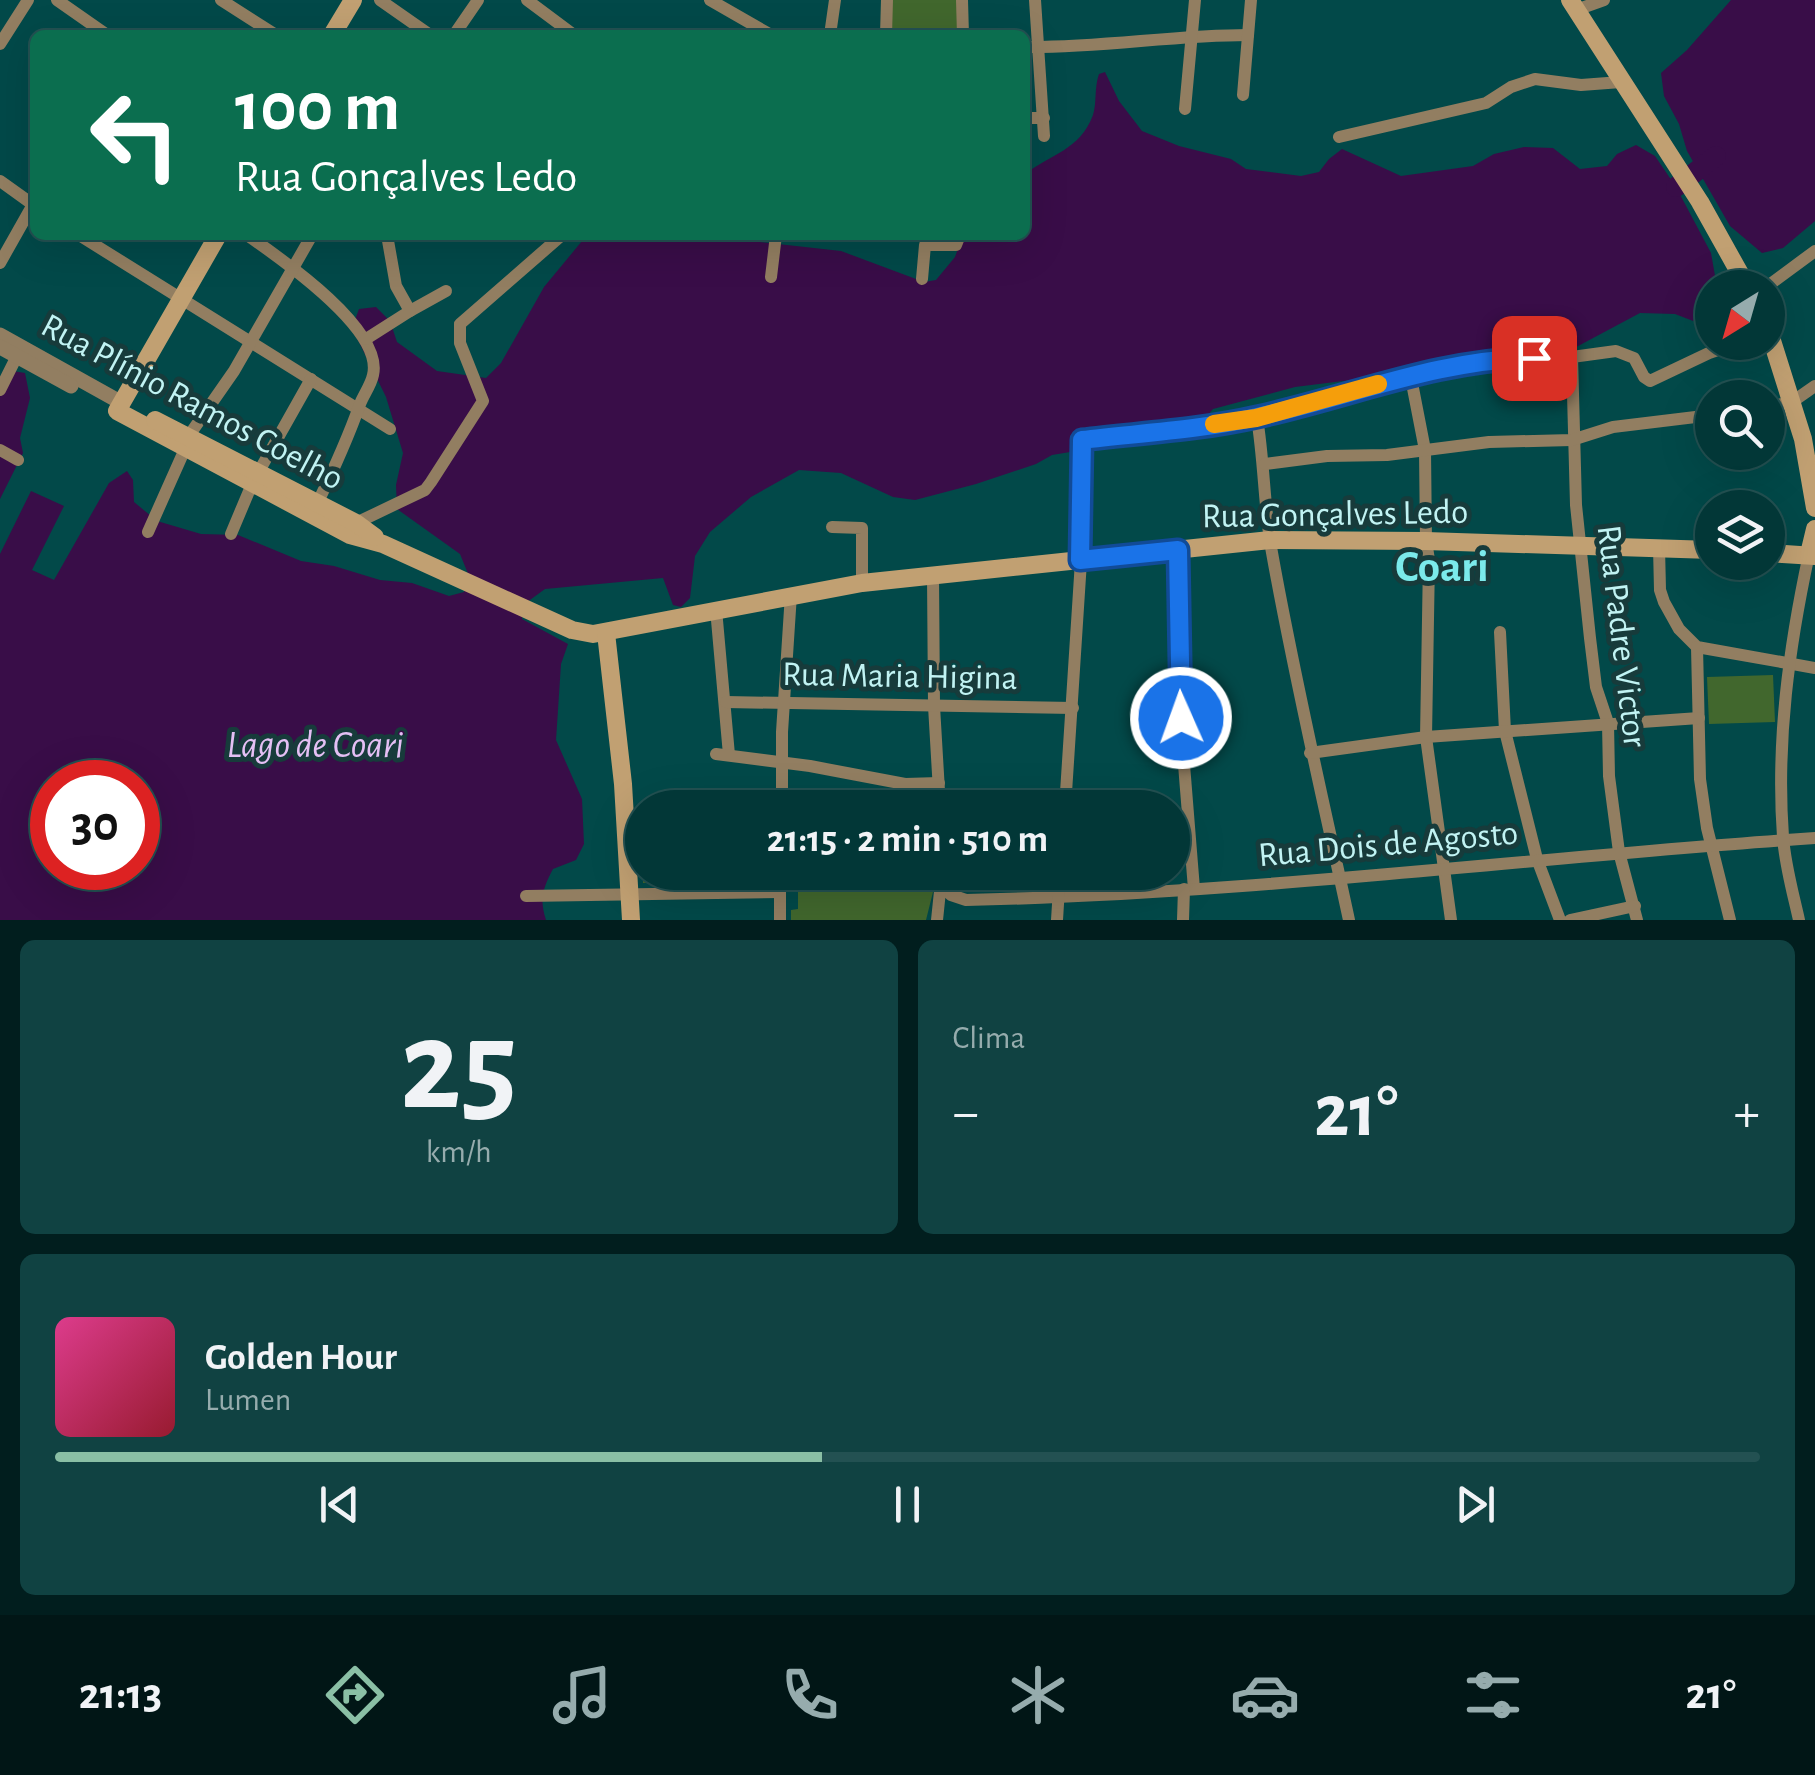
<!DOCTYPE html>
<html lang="pt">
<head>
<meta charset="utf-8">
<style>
  body { margin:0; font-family:"Alegreya Sans",sans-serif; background:#104242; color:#f1f3f6; height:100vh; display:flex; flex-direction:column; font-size:38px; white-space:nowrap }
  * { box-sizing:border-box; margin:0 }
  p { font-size:32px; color:#96acad }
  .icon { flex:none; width:55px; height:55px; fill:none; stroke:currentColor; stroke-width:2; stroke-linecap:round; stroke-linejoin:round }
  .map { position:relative; height:920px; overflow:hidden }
  .drawer { display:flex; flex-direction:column; gap:20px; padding:20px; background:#011e1e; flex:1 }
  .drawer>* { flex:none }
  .banner { position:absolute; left:30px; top:30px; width:1000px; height:210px; border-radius:15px; box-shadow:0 10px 40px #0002,0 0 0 2px #235152; background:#0b6e4f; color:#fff; overflow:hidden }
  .needle { width:65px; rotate:217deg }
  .buttons { position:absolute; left:1695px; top:270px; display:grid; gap:20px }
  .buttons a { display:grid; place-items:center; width:90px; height:90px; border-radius:50%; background:#023737; box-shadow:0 10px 40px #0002,0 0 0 2px #235152; font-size:50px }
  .speed { position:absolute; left:30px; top:760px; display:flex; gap:20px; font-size:50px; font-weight:700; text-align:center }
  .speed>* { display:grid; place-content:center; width:130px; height:130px; border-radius:50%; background:#023737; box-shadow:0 10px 40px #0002,0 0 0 2px #235152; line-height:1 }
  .speed .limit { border:15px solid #d22; background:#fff; color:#111 }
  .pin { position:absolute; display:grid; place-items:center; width:85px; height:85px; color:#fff; margin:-42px; border-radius:20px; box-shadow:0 5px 15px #0006 }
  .me { position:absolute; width:110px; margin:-55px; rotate:358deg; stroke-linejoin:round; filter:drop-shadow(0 0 8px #0008) }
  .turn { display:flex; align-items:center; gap:35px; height:210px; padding:0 40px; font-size:45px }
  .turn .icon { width:130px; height:130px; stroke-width:2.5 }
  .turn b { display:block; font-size:70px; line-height:85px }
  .big { font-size:75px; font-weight:700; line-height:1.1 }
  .drawer .widget { flex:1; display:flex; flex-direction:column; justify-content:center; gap:15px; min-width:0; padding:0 35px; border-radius:15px; background:#104242 }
  .drawer .dial { align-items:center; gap:0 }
  .dial b { font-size:130px; line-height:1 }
  .song { display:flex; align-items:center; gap:30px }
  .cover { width:120px; height:120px; border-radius:15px; background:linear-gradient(135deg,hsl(330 70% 55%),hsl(350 70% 35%)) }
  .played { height:10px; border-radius:5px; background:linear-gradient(90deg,#8abfa5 45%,#235152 45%) }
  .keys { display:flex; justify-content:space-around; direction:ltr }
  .heat { display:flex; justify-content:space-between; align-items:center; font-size:55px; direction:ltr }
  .drawer .tiles { flex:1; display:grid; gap:20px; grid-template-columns:1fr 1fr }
  .widget:last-child { grid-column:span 2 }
  .trip { position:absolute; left:625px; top:790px; width:565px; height:100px; border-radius:50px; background:#023737; box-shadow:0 10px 40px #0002,0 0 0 2px #235152; font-weight:700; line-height:100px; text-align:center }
  .tab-bar { display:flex; height:160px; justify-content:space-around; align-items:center; background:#011616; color:#96acad }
  .tab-bar .icon { width:70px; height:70px }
  .tab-bar .active { color:#8abfa5 }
  .tab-bar b { font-size:45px; color:#f1f3f6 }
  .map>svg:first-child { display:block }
  .green { fill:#41672d }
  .water { fill:#390d48; fill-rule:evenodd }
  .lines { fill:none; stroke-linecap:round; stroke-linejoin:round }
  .river { stroke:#390d48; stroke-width:20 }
  .minor { stroke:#927e61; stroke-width:12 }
  .tertiary { stroke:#927e61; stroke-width:15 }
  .secondary { stroke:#c1a072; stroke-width:18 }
  .route-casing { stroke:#114b97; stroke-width:25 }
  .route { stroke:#1a73e8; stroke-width:18 }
  .slow { stroke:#f59e0b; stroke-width:18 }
  .labels { text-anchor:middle; stroke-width:10; stroke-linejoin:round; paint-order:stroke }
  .street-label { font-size:35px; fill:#c1f3f3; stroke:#173b3b }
  .water-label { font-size:38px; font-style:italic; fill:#e4bff4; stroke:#173b3b }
  .district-label { font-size:45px; font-weight:bold; fill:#7beaeb; stroke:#173b3b }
</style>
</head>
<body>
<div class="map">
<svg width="1815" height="920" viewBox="0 0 1815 920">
  <rect width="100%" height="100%" fill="#024949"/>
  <g class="green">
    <rect x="889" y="0" width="69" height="35"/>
    <polygon points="1773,675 1775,722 1709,724 1707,677"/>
    <polygon points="909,872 930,877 933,892 926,920 791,920 791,910 798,909 798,873"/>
    <rect x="643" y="873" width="55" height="10"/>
  </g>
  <g class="water">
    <polygon points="1731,0 1815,0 1815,221 1783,248 1762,253 1730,226 1687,151 1679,124 1664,96 1661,73 1687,50"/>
    <path d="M1105,72L1119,101L1142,131L1179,146L1231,159L1246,169L1301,176L1319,172L1329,159L1342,149L1401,176L1473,166L1494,154L1524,147L1553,148L1580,169L1607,166L1617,154L1636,145L1655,156L1676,187L1711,253L1717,287L1712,288V318L1701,324L1675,314L1640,313L1565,353L1552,369L1526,373L1488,359L1454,356L1359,379L1295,387L1213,409L1190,435L1165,442L1148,439L1052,455L1036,464L976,484L915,500L893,497L841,473L799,470L751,497L710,532L695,556L690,598L681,607L673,605L663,578L545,589L523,605L522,619L568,644L561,664L556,740L582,799L584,844L576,860L553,869C543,888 539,899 546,920H0V554L31,491L64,506L32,570L54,580L109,483L127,471L133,480L134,502L157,521L201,534L238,535L301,561L334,566L380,580L412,583L449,596L464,592L469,576L460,554L397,509L396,485L403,453L386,397L352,328L359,309L376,307L390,321L397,342L437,371L486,378L501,363L544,287L587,235H726L741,240L841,251L924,282L936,280L955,257L963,235H1025V174C1051,154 1080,150 1093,115C1097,103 1094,88 1099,74ZM52,782H138V868H52Z"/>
    <polygon points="13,371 25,373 30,398 20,438 23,453 0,499 0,379"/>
  </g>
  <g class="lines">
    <polyline class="river" points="1676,187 1716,156"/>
    <g class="minor">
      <polyline points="57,0 107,35"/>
      <polyline points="221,0 276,35"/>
      <polyline points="380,0 430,35"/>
      <polyline points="527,0 574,35"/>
      <polyline points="710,0 771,35"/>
      <polyline points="962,0 963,35"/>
      <polyline points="1035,0 1044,136"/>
      <polyline points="1576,10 1604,0"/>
      <polyline points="454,35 478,0"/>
      <polyline points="830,35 835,0"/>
      <polyline points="886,35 887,0"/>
      <polyline points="0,44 28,0"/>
      <path d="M1025,47C1100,48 1173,35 1248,35"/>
      <polyline points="1243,95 1251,0"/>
      <polyline points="1185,109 1195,0"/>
      <polyline points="1025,118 1044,118"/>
      <polyline points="1339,137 1486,103 1511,87 1535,79 1581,85 1621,82"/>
      <polyline points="0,181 35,206"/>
      <polyline points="79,235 390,429"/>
      <path d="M247,235C280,258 384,329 373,375C371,385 364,394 360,404C348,438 333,471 317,504"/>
      <polyline points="0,263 35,201"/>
      <polyline points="771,277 776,235"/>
      <polyline points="922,279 925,245 956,245 960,235"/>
      <polyline points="1765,288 1815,251"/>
      <polyline points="410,311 446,291"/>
      <polyline points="366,339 410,311 396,286 387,235"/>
      <polyline points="1572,357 1576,505 1590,638 1596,687 1608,723 1609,776 1619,852 1637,920"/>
      <polyline points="1411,378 1425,450 1426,541 1429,560 1426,737 1451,920"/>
      <polyline points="0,390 17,356"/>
      <polyline points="1768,407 1792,402 1815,386"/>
      <path d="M1257,418C1264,461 1264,504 1271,547C1293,672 1322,795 1349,920"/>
      <polyline points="188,437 234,371 312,235"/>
      <polyline points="0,450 18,460"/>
      <polyline points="1265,464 1327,456 1387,455 1489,442 1572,440 1613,427 1712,415"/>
      <polyline points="258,473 311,379"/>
      <polyline points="832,527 862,528 862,583"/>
      <polyline points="353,529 356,523 425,490 431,482 483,401 460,343 460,324 562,235"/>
      <polyline points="148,532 185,449"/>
      <polyline points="231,534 252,484"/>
      <polyline points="1659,547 1660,590 1664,602 1679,629 1697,647 1815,668"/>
      <polyline points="1178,550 1183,752 1194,889"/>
      <polyline points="933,576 934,706 940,808"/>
      <polyline points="716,609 729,755"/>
      <polyline points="1500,632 1505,731 1537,859 1560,920"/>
      <polyline points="1697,647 1700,779 1707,828 1730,920"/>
      <polyline points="726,702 1073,708"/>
      <polyline points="1310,753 1426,737 1699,718"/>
      <polyline points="716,754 810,766 905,784 939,783"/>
      <polyline points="782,808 782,732 791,594"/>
      <polyline points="1065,808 1081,561 1082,440 1257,418 1355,389 1499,358 1572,357 1616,351 1634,358 1644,377 1650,381 1709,353 1741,342"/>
      <path d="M942,887L951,895L966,900C1250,894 1532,857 1815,838"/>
      <polyline points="526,896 780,892"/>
      <polyline points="780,920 780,872"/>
      <polyline points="937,920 942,872"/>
      <polyline points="1057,920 1060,872"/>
      <polyline points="1183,920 1184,889"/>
      <polyline points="1570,920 1635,906"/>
      <path d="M1799,920C1793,893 1785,865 1783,837C1776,741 1789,647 1809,554"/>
    </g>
    <g class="tertiary">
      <polyline points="0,335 122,403"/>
      <polyline points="0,347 71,386"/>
    </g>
    <g class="secondary">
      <polyline points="1570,0 1700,202 1748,288"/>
      <polyline points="332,35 353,0"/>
      <polyline points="218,235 117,411 350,535 383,544 572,630 593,634 862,583 1270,540 1426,541 1712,550"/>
      <polyline points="1768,328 1803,439 1815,508"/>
      <polyline points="155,420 356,523 375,537"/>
      <polyline points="1768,553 1815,556"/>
      <polyline points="1809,554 1815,529"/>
      <polyline points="606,633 623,784 631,920"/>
    </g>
  </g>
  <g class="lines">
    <g class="route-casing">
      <path id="route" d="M1181,718L1178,550L1080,560L1082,440C1140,433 1200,430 1257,417C1349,397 1439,359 1534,358"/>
    </g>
    <use href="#route" class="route"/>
    <polyline class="slow" points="1214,424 1256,418 1378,384"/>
  </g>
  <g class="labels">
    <g class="street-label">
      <text transform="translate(193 401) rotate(28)" y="12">Rua Plínio Ramos Coelho</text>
      <text transform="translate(1335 513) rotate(-1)" y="12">Rua Gonçalves Ledo</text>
      <text transform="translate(1623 636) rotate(83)" y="12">Rua Padre Victor</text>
      <text transform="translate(900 675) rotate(1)" y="12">Rua Maria Higina</text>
      <text transform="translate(1388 843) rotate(-5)" y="12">Rua Dois de Agosto</text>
    </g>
    <g class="water-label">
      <text x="315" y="757">Lago de Coari</text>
    </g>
    <g class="district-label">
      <text x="1442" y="581">Coari</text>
    </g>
  </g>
</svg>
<div class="buttons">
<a><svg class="needle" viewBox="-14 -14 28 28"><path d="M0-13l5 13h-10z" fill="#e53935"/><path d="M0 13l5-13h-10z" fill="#96acad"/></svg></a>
<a><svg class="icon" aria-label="search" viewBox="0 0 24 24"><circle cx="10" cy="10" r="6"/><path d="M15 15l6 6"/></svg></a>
<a><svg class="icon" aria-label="layers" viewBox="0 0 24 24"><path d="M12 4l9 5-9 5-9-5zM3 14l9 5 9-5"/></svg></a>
</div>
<div class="speed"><div class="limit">30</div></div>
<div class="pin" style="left:1534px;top:358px;background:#d93025"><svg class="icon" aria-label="arrive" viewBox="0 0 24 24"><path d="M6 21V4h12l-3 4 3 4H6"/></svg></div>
<svg class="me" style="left:1181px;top:718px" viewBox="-20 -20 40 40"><circle r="17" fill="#1a73e8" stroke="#fff" stroke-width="3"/><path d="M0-11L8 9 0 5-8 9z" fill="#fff"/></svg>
<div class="trip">21:15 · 2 min · 510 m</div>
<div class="banner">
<div class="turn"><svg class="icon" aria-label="left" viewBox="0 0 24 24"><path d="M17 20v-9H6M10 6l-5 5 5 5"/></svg><div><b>100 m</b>Rua Gonçalves Ledo</div></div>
</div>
</div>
<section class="drawer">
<div class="tiles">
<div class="widget dial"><b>25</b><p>km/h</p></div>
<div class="widget"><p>Clima</p>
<div class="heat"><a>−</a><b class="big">21°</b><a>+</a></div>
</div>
<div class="widget">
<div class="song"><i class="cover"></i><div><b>Golden Hour</b><p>Lumen</p></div></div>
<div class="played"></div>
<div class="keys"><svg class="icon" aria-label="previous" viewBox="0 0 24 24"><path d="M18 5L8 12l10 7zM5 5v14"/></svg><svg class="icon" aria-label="pause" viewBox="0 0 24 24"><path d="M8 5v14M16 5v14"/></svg><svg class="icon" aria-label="next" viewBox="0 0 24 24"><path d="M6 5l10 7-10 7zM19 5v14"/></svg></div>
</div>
</div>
</section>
<nav class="tab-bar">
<b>21:13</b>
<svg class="icon active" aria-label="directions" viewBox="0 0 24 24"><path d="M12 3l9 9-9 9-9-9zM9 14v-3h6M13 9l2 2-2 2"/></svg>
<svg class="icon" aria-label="music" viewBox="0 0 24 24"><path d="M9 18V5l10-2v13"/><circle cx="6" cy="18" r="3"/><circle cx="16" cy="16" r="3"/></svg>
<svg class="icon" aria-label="phone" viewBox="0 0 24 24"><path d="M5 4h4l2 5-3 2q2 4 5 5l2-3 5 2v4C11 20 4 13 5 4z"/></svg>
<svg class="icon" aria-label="climate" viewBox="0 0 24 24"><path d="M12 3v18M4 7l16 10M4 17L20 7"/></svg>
<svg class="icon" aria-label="car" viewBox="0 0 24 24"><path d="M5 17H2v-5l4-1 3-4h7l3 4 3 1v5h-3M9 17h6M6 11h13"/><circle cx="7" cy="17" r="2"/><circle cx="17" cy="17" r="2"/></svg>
<svg class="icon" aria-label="filters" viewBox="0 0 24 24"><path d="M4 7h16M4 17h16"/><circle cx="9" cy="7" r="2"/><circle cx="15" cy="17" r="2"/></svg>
<b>21°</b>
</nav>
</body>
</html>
